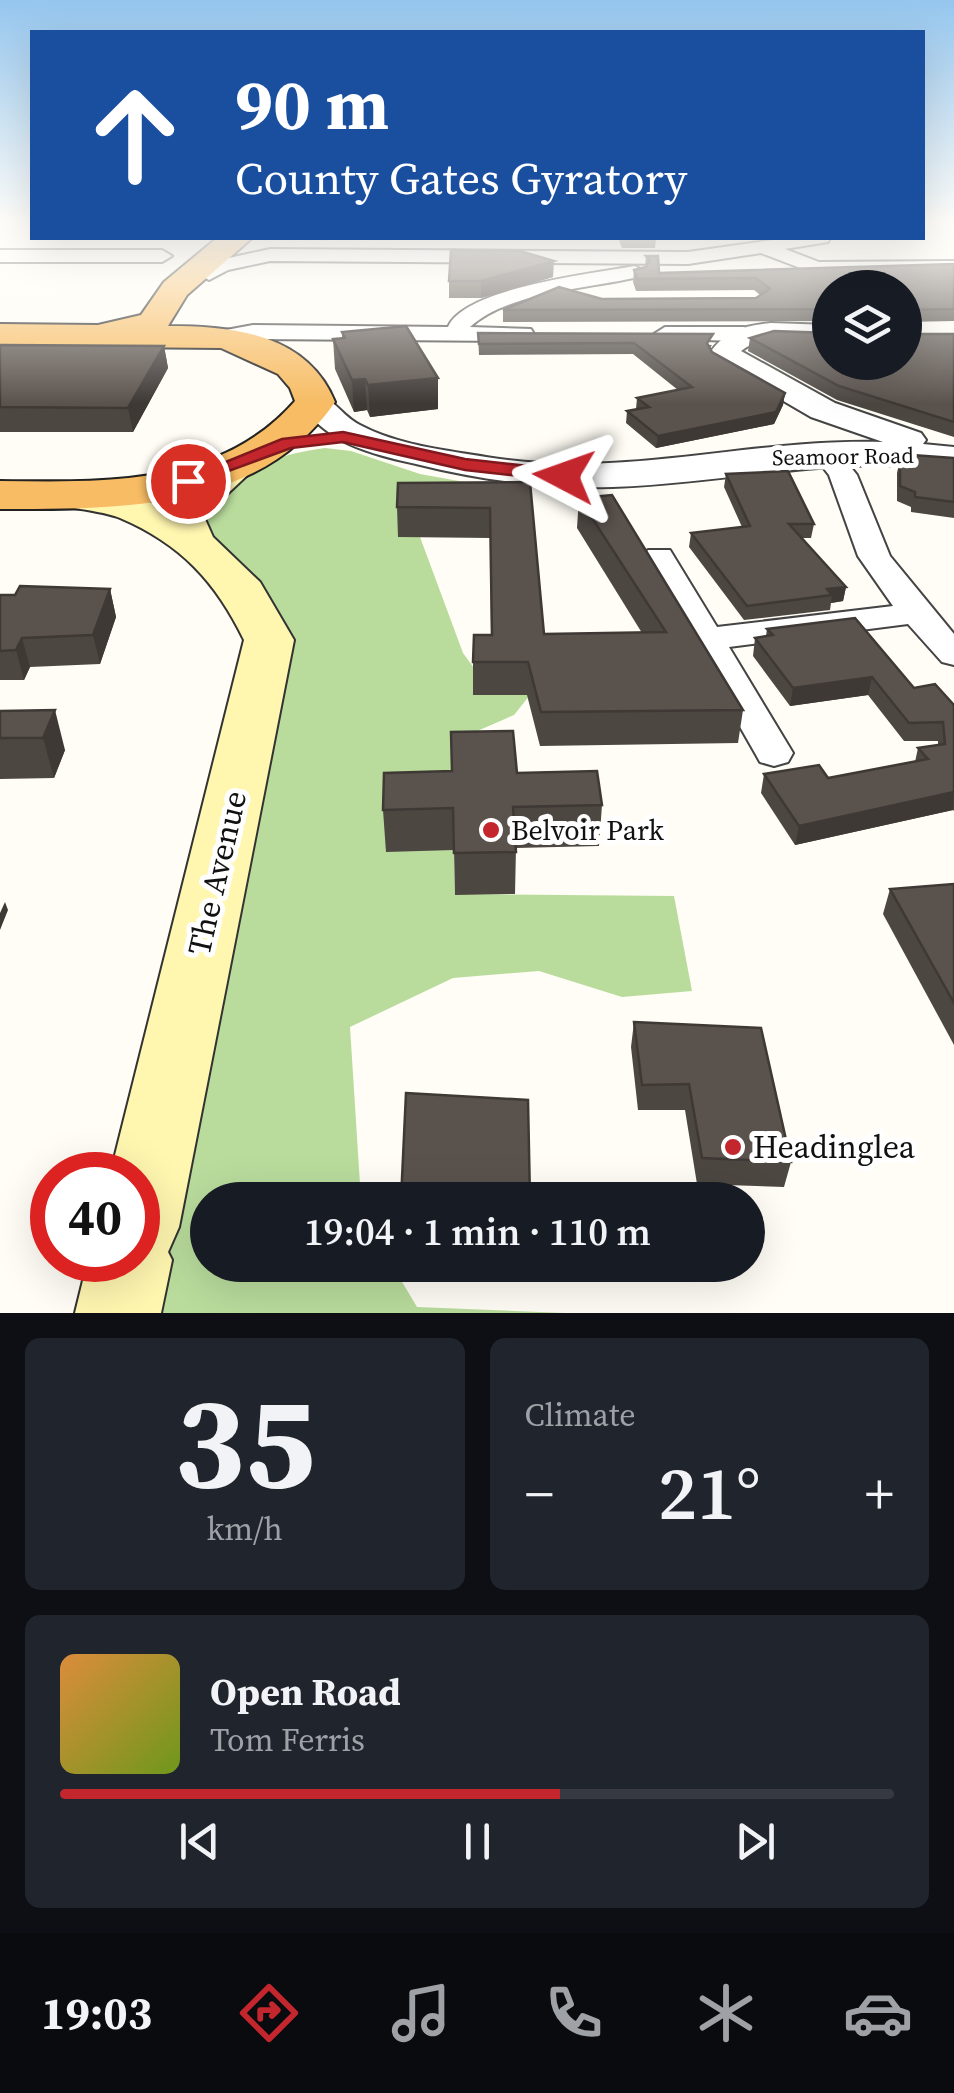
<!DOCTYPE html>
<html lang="en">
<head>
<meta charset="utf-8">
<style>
  body { margin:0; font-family:"Source Serif 4",serif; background:#20242c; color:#f1f3f6; height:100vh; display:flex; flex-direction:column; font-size:38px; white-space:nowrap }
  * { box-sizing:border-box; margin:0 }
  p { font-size:32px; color:#9ea1a6 }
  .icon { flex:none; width:55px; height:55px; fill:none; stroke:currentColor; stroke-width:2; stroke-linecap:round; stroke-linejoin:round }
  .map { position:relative; height:1313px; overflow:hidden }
  .panel { display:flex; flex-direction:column; gap:25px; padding:25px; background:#0d0f14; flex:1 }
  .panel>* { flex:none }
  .guide { position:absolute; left:30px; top:30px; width:895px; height:210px; border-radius:0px; box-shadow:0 10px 40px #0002; background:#1a4fa0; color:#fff; overflow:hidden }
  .tools { position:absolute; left:812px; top:270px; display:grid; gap:20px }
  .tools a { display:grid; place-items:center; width:110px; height:110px; border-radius:50%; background:#171b24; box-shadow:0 10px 40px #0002; font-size:50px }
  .speed { position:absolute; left:30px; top:1152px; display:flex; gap:20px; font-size:50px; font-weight:700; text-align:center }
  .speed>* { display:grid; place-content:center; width:130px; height:130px; border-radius:50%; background:#171b24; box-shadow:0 10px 40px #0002; line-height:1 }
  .speed .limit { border:15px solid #d22; background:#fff; color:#111 }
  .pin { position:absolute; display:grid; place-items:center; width:85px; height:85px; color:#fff; margin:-42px; border:5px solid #fff; border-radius:50%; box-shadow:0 2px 10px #0007 }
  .me { position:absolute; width:110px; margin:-55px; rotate:274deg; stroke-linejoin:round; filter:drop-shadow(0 0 8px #0008) }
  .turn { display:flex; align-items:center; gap:35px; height:210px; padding:0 40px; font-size:45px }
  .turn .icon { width:130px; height:130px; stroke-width:2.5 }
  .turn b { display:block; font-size:70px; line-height:85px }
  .big { font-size:75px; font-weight:600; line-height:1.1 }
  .panel .card { flex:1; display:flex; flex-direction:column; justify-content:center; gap:15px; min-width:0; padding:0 35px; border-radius:15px; background:#20242c }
  .panel .dial { align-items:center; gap:0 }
  .dial b { font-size:130px; line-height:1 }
  .song { display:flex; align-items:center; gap:30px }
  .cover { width:120px; height:120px; border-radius:15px; background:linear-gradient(135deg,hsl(30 70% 55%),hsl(80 70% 35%)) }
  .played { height:10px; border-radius:5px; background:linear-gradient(90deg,#c4262e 60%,#363941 60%) }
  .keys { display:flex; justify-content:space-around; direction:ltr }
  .heat { display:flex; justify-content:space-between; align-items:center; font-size:55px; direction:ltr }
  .panel .tiles { flex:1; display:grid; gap:25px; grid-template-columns:1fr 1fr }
  .card:last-child { grid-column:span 2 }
  .trip { position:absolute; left:190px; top:1182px; width:575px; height:100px; border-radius:50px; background:#171b24; box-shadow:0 10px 40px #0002; font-weight:600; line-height:100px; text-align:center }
  .dock { display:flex; height:160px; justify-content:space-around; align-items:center; background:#090b0e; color:#9ea1a6 }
  .dock .icon { width:70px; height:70px }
  .dock .current { color:#c4262e }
  .dock b { font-size:45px; color:#f1f3f6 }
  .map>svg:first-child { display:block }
  .forest { fill:#b9dc9c }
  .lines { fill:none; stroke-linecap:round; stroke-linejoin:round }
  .minor-casing { stroke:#444; stroke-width:4 }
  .tertiary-casing { stroke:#444; stroke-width:4 }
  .secondary-casing { stroke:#333; stroke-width:4 }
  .trunk-casing { stroke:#222; stroke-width:4 }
  .minor { fill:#fff; fill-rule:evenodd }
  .tertiary { fill:#fff; fill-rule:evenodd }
  .secondary { fill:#fff6b0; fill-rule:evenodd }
  .trunk { fill:#f7bc64; fill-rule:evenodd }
  .wall { fill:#4d4742 }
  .shaded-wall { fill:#3f3936 }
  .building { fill:#5a524d; stroke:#3f3936; stroke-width:2.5 }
  .route { fill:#c4262e; stroke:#7f191e; stroke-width:2.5 }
  .poi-dot { fill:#c4262e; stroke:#fff; stroke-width:4 }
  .labels { text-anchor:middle; stroke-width:10; stroke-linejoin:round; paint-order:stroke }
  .far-street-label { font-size:22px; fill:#111; stroke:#fff }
  .poi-label { font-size:28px; fill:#111; stroke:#fff; text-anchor:start }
  .near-street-label { font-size:32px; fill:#111; stroke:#fff }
  .near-poi-label { font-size:32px; fill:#111; stroke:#fff; text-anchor:start }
</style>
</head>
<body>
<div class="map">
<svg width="954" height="1313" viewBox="0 0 954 1313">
  <rect width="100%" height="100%" fill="#fffdf5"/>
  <path class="forest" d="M325,448L351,451L420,474L470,483L398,536L420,537L463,653L474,668L530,695L514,715L452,742L455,894L674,896L692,991L622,997L539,971L453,978L350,1027L361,1200H208V1265H392L417,1307L565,1313H118L138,1260V1227L269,640L217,562L203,518C234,471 271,455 325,448Z"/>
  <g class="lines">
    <g class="minor-casing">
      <g id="minor">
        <polygon points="787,238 830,238 828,242 785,249 819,262 954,261 954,273 816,274 761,253 688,264 270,261 228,270 209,280 199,274 215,261 270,249 688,252"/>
        <polygon points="0,250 162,250 172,256 162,262 0,262"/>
        <path d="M635,266L645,272L642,276C591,289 509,291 470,327L531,329L534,334L523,341L253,339L223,344L212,337L215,332L253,325L448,327C464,288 595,273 635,266Z"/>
        <polygon points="665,327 744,327 755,334 744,341 657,339 654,334"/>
        <polygon points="824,444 834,446 857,475 890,556 954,634 954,665 942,662 908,624 729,647 793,753 788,762 774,766 760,762 755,753 643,557 648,550 670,550 717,627 893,606 858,556 829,475 811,452"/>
      </g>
    </g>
    <g class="tertiary-casing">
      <path id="tertiary" d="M771,323L830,325V343C801,341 765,332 741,351L835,403L921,433L926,440L923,444L954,447V469C833,455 730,483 612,487C546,489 480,480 416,464C368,453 328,444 299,402L304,395C330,389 338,414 360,425C397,445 445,450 486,457C626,480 746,438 883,442L811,417L713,360L709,354C725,331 743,326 771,323Z"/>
    </g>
    <g class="secondary-casing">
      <path id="secondary" d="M238,453L252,457L258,465L207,513L205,519L213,537L260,582L294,640L179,1227L168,1252L172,1260L161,1313H75L88,1260H138V1175H110L244,640C216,582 181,544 120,518C99,510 73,509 52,504L46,495L52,486C85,478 136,493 166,510C179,488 213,459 238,453Z"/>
    </g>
    <g class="trunk-casing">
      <path id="trunk" d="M217,238H252L187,295L168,326C232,326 307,333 335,402C259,512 121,509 0,509V481C105,482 220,487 295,401L290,388L278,374L221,348L0,346V324L98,325L141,315L164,282Z"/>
    </g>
    <use href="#minor" class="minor"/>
    <use href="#tertiary" class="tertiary"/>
    <use href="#secondary" class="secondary"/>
    <use href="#trunk" class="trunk"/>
  </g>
  <g class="wall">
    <polygon points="618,238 656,238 655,248 622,248"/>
    <polygon points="646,256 658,256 659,273 954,264 954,321 905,322 830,288 830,321 503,322 503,310 602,299 756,298 760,295 754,290 636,291 633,282 634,270 645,267"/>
    <polygon points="553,277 481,298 449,298 449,281"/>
    <polygon points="342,332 438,409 370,417 367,410 354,412 335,369 333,339 342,338"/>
    <polygon points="478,333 712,345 710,348 712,352 785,393 783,405 774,424 656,448 626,423 627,411 636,409 637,398 678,390 633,354 479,355"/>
    <polygon points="908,334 954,334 954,437 837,400 748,351 750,338"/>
    <polygon points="0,345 164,346 168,368 133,432 0,432"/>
    <polygon points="954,458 954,518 911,512 911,507 897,501 897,473 900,459"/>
    <polygon points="726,474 814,524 811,538 801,538 846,587 843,601 831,603 830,610 744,620 689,547 691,533 742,527 724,487"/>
    <polygon points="530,482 544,634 642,633 577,528 579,498 743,710 738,743 540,746 527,695 473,695 473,662 491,635 490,538 398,537 397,507"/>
    <polygon points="110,589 116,617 100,664 30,667 24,680 0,680 0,595"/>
    <polygon points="767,629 954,705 954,811 953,810 795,845 761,793 764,774 828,778 915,762 918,748 938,745 938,741 904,741 868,695 790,706 753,656 755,638 766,636"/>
    <polygon points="0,711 65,750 54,778 0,779"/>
    <polygon points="451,732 517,773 602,805 599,846 516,848 515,894 455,895 454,850 386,852 383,810 452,771"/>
    <polygon points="954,884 954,1045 883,914 890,889"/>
    <polygon points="634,1022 791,1162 784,1187 697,1184 685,1110 638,1110 631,1047"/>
    <polygon points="439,1265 530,1265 530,1269"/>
  </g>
  <g class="shaded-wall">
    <polygon points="554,261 553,277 481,298 481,281"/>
    <polygon points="164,346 168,368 133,432 128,408"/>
    <polygon points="438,378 438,409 370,417 368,385"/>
    <polygon points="365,379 367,410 354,412 352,380"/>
    <polygon points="785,393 783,405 774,424 656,448 658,436"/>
    <polygon points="846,587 843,601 831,603 832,595 827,589"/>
    <polygon points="110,589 116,617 100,664 93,635"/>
    <polygon points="22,638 30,667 24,680 16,650"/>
    <polygon points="872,677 868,695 790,706 793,688"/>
    <polygon points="55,710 65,750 54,778 43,738"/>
    <polygon points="954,792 953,810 795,845 799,826"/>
    <polygon points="5,902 8,910 0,930 0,913"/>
  </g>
  <g class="building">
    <polygon points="451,250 520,251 554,261 481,281 449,281"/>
    <polygon points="646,256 658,256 659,273 954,264 954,309 905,310 905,288 830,288 830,309 503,310 559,287 602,299 756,298 770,289 756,278 637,279 634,270 646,267 650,260"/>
    <polygon points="406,326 438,378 368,385 365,379 352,380 333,339 345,338 342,332"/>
    <polygon points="774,331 830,333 830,362 905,362 905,331 908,334 954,334 954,422 839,386 750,338"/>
    <polygon points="478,333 713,334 707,343 712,352 785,393 776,412 658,436 627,411 649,407 637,398 692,387 634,343 479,344"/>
    <polygon points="0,345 164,346 128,408 0,407"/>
    <polygon points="912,455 954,458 954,502 915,497 915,492 900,486 900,459"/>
    <polygon points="788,471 814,524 789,524 846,587 827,589 832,595 747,606 691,533 750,526 726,474"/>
    <polygon points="530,482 544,634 666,632 579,498 612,495 743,710 541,712 528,662 473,662 474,635 492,635 490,508 397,507 398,483"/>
    <polygon points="20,586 110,589 93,635 22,638 16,650 0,651 0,595 15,595"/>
    <polygon points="855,618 914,688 935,684 954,705 954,792 799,826 764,774 819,765 828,778 928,759 918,748 945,744 943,722 909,723 872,677 793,688 755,638 773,635 767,629"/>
    <polygon points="55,710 43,738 0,738 0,711"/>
    <polygon points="513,731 517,773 597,771 602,805 513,807 516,852 454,853 453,808 383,810 384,773 452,771 451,732"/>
    <polygon points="954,884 954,1003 890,889"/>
    <polygon points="634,1022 761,1028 791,1162 702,1158 689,1084 642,1085"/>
    <polygon points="406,1093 528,1100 530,1200 401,1200"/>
  </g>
  <linearGradient id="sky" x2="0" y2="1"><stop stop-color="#95c6ee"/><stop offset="0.55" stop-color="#fffefa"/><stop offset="1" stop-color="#fffefa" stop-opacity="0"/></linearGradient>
  <rect width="954" height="404" fill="url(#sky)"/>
  <polygon class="route" points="343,432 465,459 564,470 574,476 564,481 465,470 343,442 291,448 188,486 179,481 282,439"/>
  <g class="poi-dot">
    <circle cx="491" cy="830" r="10"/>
    <circle cx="733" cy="1147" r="10"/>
  </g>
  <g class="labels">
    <g class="far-street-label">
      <text transform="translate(843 456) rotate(-1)" y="8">Seamoor Road</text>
    </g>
    <g class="poi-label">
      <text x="511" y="840">Belvoir Park</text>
    </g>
    <g class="near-street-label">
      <text transform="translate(217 873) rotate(-77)" y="11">The Avenue</text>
    </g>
    <g class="near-poi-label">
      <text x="753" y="1158">Headinglea</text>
    </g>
  </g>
</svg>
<div class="tools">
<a><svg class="icon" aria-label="layers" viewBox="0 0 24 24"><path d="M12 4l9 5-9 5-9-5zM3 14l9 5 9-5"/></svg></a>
</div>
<div class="speed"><div class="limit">40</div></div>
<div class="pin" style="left:188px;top:481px;background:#d93025"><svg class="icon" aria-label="arrive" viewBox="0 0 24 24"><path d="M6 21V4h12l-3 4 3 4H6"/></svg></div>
<svg class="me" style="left:564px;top:476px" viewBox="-20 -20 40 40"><path d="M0-17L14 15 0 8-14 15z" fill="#c4262e" stroke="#fff" stroke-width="4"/></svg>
<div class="trip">19:04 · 1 min · 110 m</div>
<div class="guide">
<div class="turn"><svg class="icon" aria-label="ahead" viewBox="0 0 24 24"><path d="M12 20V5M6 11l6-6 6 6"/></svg><div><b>90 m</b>County Gates Gyratory</div></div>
</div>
</div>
<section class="panel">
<div class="tiles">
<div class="card dial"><b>35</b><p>km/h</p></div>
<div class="card"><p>Climate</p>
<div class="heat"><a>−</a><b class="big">21°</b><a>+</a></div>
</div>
<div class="card">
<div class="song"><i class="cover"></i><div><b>Open Road</b><p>Tom Ferris</p></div></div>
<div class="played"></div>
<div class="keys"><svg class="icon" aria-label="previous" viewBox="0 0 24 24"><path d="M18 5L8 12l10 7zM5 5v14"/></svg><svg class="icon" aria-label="pause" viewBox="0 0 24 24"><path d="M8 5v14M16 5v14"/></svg><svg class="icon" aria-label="next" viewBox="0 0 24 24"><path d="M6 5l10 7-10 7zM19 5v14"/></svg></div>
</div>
</div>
</section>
<nav class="dock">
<b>19:03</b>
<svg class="icon current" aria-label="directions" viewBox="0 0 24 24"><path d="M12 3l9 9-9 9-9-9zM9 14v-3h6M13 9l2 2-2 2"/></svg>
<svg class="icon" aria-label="music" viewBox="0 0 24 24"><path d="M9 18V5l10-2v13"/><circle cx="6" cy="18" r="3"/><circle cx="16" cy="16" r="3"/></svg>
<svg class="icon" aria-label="phone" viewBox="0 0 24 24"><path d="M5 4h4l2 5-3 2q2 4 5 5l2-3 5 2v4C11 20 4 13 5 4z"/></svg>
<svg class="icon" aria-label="climate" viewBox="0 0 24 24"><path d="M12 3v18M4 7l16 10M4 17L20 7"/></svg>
<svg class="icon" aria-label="car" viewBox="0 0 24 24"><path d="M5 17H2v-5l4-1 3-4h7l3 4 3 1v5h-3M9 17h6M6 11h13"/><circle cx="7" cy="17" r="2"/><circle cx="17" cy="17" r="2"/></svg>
</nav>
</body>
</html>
